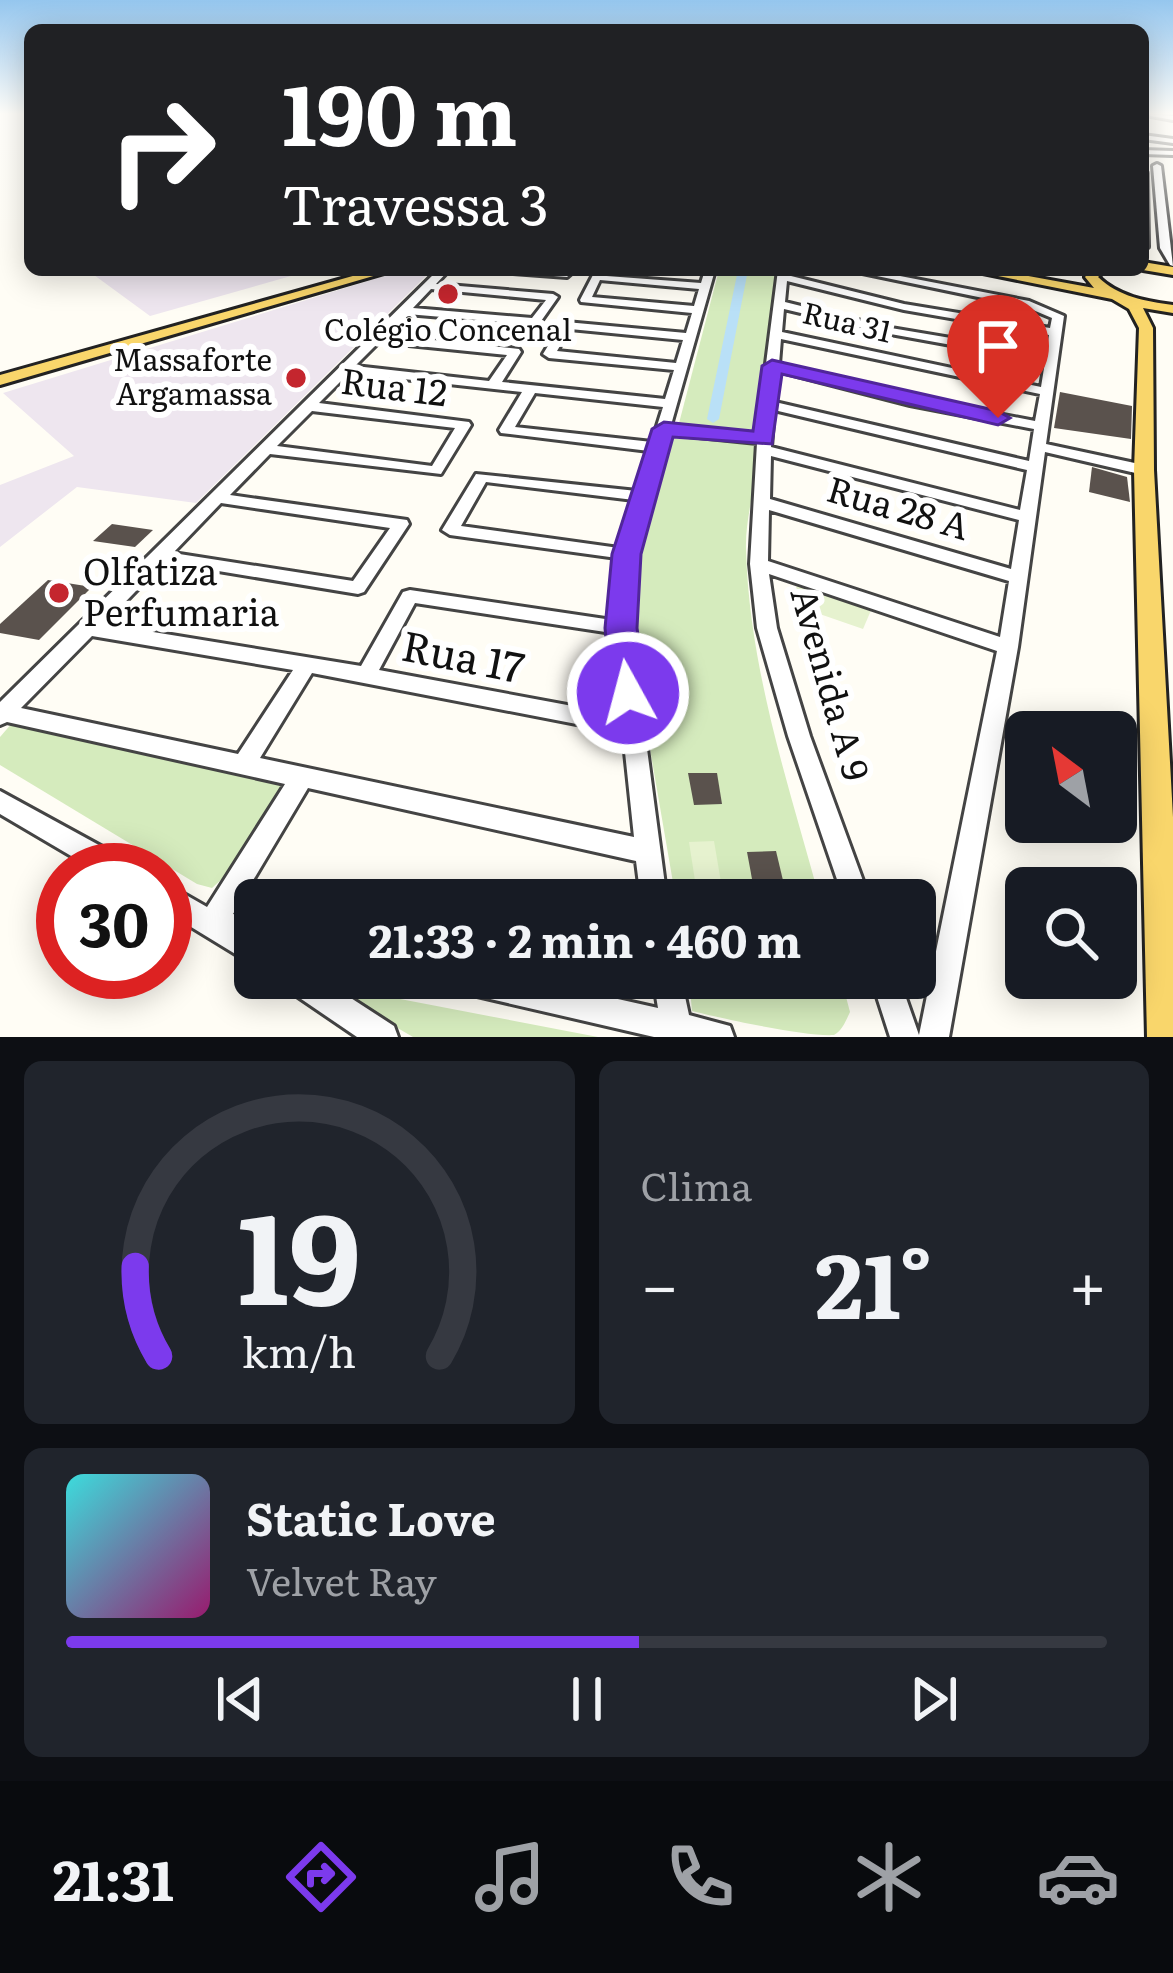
<!DOCTYPE html>
<html lang="pt">
<head>
<meta charset="utf-8">
<style>
  body { margin:0; font-family:Literata,serif; background:#20242c; color:#f1f3f6; height:100vh; display:flex; flex-direction:column; font-size:45px; white-space:nowrap }
  * { box-sizing:border-box; margin:0 }
  p { font-size:39px; color:#9ea1a6 }
  .icon { flex:none; width:66px; height:66px; fill:none; stroke:currentColor; stroke-width:2; stroke-linecap:round; stroke-linejoin:round }
  .map { position:relative; height:1037px; overflow:hidden }
  .side { display:flex; flex-direction:column; gap:24px; padding:24px; background:#0d0f14; flex:1 }
  .side>* { flex:none }
  .top-card { position:absolute; left:24px; top:24px; width:1125px; height:252px; border-radius:18px; box-shadow:0 6px 30px #0003; background:#202124; color:#fff; overflow:hidden }
  .needle { width:78px; rotate:328deg }
  .tools { position:absolute; left:1005px; top:711px; display:grid; gap:24px }
  .tools a { display:grid; place-items:center; width:132px; height:132px; border-radius:18px; background:#171b24; box-shadow:0 6px 30px #0003; font-size:60px }
  .speed { position:absolute; left:36px; top:843px; display:flex; gap:24px; font-size:60px; font-weight:700; text-align:center }
  .speed>* { display:grid; place-content:center; width:156px; height:156px; border-radius:50%; background:#171b24; box-shadow:0 6px 30px #0003; line-height:1 }
  .speed .limit { border:18px solid #d22; background:#fff; color:#111 }
  .pin { position:absolute; display:grid; place-items:center; width:102px; height:102px; color:#fff; margin:-123px -51px; border-radius:50% 50% 50% 0; rotate:-45deg; box-shadow:0 0 12px #0007 }
  .pin .icon { rotate:45deg }
  .me { position:absolute; width:132px; margin:-66px; rotate:353deg; stroke-linejoin:round; filter:drop-shadow(0 0 9px #0008) }
  .turn { display:flex; align-items:center; gap:42px; height:252px; padding:0 60px; font-size:54px }
  .turn .icon { width:156px; height:156px; stroke-width:2.5 }
  .turn b { display:block; font-size:84px; line-height:102px }
  .big { font-size:90px; font-weight:700; line-height:1.1 }
  .side .tile { flex:1; display:flex; flex-direction:column; justify-content:center; gap:18px; min-width:0; padding:0 42px; border-radius:18px; background:#20242c }
  .side .dial { align-items:center; gap:0 }
  .dial svg { height:312px; overflow:visible; fill:none; stroke:#363941; stroke-width:7; stroke-linecap:round; text-anchor:middle }
  .dial text { fill:#f1f3f6; stroke:none }
  .song { display:flex; align-items:center; gap:36px }
  .cover { width:144px; height:144px; border-radius:18px; background:linear-gradient(135deg,hsl(180 70% 55%),hsl(320 70% 35%)) }
  .played { height:12px; border-radius:6px; background:linear-gradient(90deg,#7c3aed 55%,#363941 55%) }
  .keys { display:flex; justify-content:space-around; direction:ltr }
  .heat { display:flex; justify-content:space-between; align-items:center; font-size:66px; direction:ltr }
  .side .tiles { flex:1; display:grid; gap:24px; grid-template-columns:1fr 1fr }
  .tile:last-child { grid-column:span 2 }
  .trip { position:absolute; left:234px; top:879px; width:702px; height:120px; border-radius:18px; background:#171b24; box-shadow:0 6px 30px #0003; font-weight:700; line-height:120px; text-align:center }
  .tabs { display:flex; height:192px; justify-content:space-around; align-items:center; background:#090b0e; color:#9ea1a6 }
  .tabs .icon { width:84px; height:84px }
  .tabs .on { color:#7c3aed }
  .tabs b { font-size:54px; color:#f1f3f6 }
  .map>svg:first-child { display:block }
  .industrial { fill:#eee6ef }
  .green { fill:#d5ebbd }
  .pitch { fill:#e6f2cf }
  .lines { fill:none; stroke-linecap:round; stroke-linejoin:round }
  .canal { fill:#b9e0f7; fill-rule:evenodd }
  .building { fill:#5a524d }
  .minor-casing { stroke:#444; stroke-width:6 }
  .major-casing { stroke:#222; stroke-width:6 }
  .minor { fill:#fff; fill-rule:evenodd }
  .major { fill:#f9d66b; fill-rule:evenodd }
  .route { fill:#7c3aed; stroke:#51269a; stroke-width:3 }
  .poi-dot { fill:#c4262e; stroke:#fff; stroke-width:4.5 }
  .labels { text-anchor:middle; stroke-width:12; stroke-linejoin:round; paint-order:stroke }
  .far-street-label { font-size:30px; fill:#111; stroke:#fff }
  .far-poi-label { font-size:30px; fill:#111; stroke:#fff }
  .street-label { font-size:36px; fill:#111; stroke:#fff }
  .poi-label { font-size:36px; fill:#111; stroke:#fff; text-anchor:start }
  .near-street-label { font-size:42px; fill:#111; stroke:#fff }
</style>
</head>
<body>
<div class="map">
<svg width="1173" height="1037" viewBox="0 0 1173 1037">
  <rect width="100%" height="100%" fill="#fffdf5"/>
  <g class="industrial">
    <polygon points="114,270 312,270 150,316 94,275"/>
    <polygon points="404,270 432,270 196,503 77,487 0,547 0,485 74,456 3,393"/>
  </g>
  <g class="green">
    <polygon points="719,270 777,270 754,434 678,427"/>
    <path d="M692,435L750,443L757,449C758,482 745,515 746,549C749,669 789,786 820,900H676L634,656L635,568L670,438Z"/>
    <polygon points="13,722 270,779 282,785 281,792 223,878 212,888 197,884 0,765 0,737"/>
    <path d="M689,978H841L850,1012C846,1020 843,1030 834,1035C807,1037 724,1019 692,1011Z"/>
    <polygon points="322,984 598,1037 413,1037"/>
  </g>
  <g class="pitch">
    <polygon points="798,584 872,608 863,629 788,603"/>
    <polygon points="714,841 724,900 698,900 689,842"/>
  </g>
  <g class="lines">
    <g class="canal">
      <polygon points="1143,151 1173,154 1173,158 1143,155"/>
      <polygon points="738,270 748,270 719,419 713,423 707,419"/>
    </g>
  </g>
  <g class="building">
    <polygon points="1060,392 1132,406 1131,439 1054,428"/>
    <polygon points="1092,467 1127,477 1130,502 1089,492"/>
    <polygon points="112,524 153,530 135,547 93,541"/>
    <polygon points="48,580 92,587 39,640 0,633 0,624"/>
    <polygon points="688,773 717,773 722,804 694,805"/>
    <polygon points="776,851 786,893 755,895 747,852"/>
  </g>
  <g class="lines">
    <g class="minor-casing">
      <g id="minor">
        <polygon points="1148,114 1173,116 1173,120 1151,116"/>
        <polygon points="1143,135 1173,139 1173,143 1143,139"/>
        <polygon points="1143,150 1173,151 1173,155 1143,154"/>
        <polygon points="1157,164 1161,166 1173,266 1170,265 1160,248 1153,166"/>
        <polygon points="1143,171 1147,173 1148,247 1143,250"/>
        <path d="M438,270H449L436,284L553,294L558,297L539,324L535,325L407,314L386,335L519,349L521,352L502,382L665,399L674,370L549,358L543,354L562,323L566,322L686,333L692,313L581,302L580,300L593,275L701,283L705,270H715L671,425L757,434L778,270H788L787,275L904,304L1050,328L1052,318L1026,307L848,270H869L1029,301L1064,316L1046,444L1144,465L1152,470L1144,475L1045,452L1018,647L949,1037H890L871,978H899L919,1035L997,651L769,574L777,628L810,736L870,900H844L788,736L757,628L750,564L757,443L669,434L635,554L631,628L667,900H641L636,861L308,788L233,914L255,918V966L165,911V883L207,907L285,784L7,722L0,725V702ZM600,280L699,289L694,306L592,297ZM787,281L904,310L1049,335L1046,354L885,327L785,302ZM431,289L546,300L532,318L413,308ZM784,309L885,333L1045,362L1041,387L782,332ZM570,329L683,340L676,363L557,351ZM781,339L1040,394L1035,421L910,397L779,364ZM379,342L507,355L489,381L355,366ZM778,371L910,405L1034,429L1029,461L775,402ZM349,373L522,392L499,430L501,433L649,451L637,491L476,474L442,530L450,535L617,558L612,620L410,590L403,592L361,666L104,624L164,562L358,594L364,592L409,524L407,520L230,495L270,454L441,474L471,425L469,422L319,403ZM535,393L663,407L652,442L515,427ZM774,410L1027,470L1020,510L771,447ZM312,411L455,428L432,466L277,446ZM771,456L1019,520L1011,569L770,499ZM486,482L634,500L619,548L461,526ZM221,503L390,528L353,581L173,553ZM769,510L1009,581L1000,637L768,561ZM415,603L612,633L621,715L379,670ZM92,636L293,670L238,754L21,708ZM312,673L623,733L634,837L260,758Z"/>
        <polygon points="508,270 575,270 567,277 513,273"/>
        <polygon points="0,791 128,861 132,870 95,870 0,814"/>
        <polygon points="281,978 320,978 394,1026 398,1037 357,1037 285,988"/>
        <polygon points="446,978 524,978 658,1008 653,978 681,978 689,1015 730,1026 734,1037 654,1037 460,992 450,988"/>
      </g>
    </g>
    <g class="major-casing">
      <g id="major">
        <polygon points="1143,262 1173,267 1173,275 1143,270"/>
        <polygon points="374,270 394,270 0,385 0,375"/>
        <path d="M968,270H995L1094,288L1085,277L1091,270H1105L1098,277C1119,297 1145,301 1173,305V313L1143,308L1153,328L1154,470L1173,817V1037H1147L1134,470L1139,328L1129,309L1112,299Z"/>
      </g>
    </g>
    <use href="#minor" class="minor"/>
    <use href="#major" class="major"/>
  </g>
  <linearGradient id="sky" x2="0" y2="1"><stop stop-color="#95c6ee"/><stop offset="0.44" stop-color="#fffefa"/><stop offset="1" stop-color="#fffefa" stop-opacity="0"/></linearGradient>
  <rect width="1173" height="259" fill="url(#sky)"/>
  <polygon class="route" points="772,360 998,411 1010,418 998,425 782,374 772,444 673,437 641,554 637,628 646,693 641,703 628,707 616,703 611,693 605,628 612,554 652,429 664,422 753,431 762,366"/>
  <g class="poi-dot">
    <circle cx="448" cy="294" r="12"/>
    <circle cx="296" cy="378" r="12"/>
    <circle cx="59" cy="593" r="12"/>
  </g>
  <g class="labels">
    <g class="far-street-label">
      <text transform="translate(847 323) rotate(13)" y="10">Rua 31</text>
    </g>
    <g class="far-poi-label">
      <text x="448" y="341">Colégio Concenal</text>
      <text x="272" y="371" text-anchor="end">Massaforte<tspan x="272" dy="34">Argamassa</tspan></text>
    </g>
    <g class="street-label">
      <text transform="translate(394 387) rotate(7)" y="13">Rua 12</text>
      <text transform="translate(898 508) rotate(16)" y="13">Rua 28 A</text>
      <text transform="translate(830 684) rotate(74)" y="13">Avenida A 9</text>
    </g>
    <g class="poi-label">
      <text x="83" y="585">Olfatiza<tspan x="83" dy="41">Perfumaria</tspan></text>
    </g>
    <g class="near-street-label">
      <text transform="translate(463 657) rotate(11)" y="15">Rua 17</text>
    </g>
  </g>
</svg>
<div class="tools">
<a><svg class="needle" viewBox="-14 -14 28 28"><path d="M0-13l5 13h-10z" fill="#e53935"/><path d="M0 13l5-13h-10z" fill="#9ea1a6"/></svg></a>
<a><svg class="icon" aria-label="search" viewBox="0 0 24 24"><circle cx="10" cy="10" r="6"/><path d="M15 15l6 6"/></svg></a>
</div>
<div class="speed"><div class="limit">30</div></div>
<div class="pin" style="left:998px;top:418px;background:#d93025"><svg class="icon" aria-label="arrive" viewBox="0 0 24 24"><path d="M6 21V4h12l-3 4 3 4H6"/></svg></div>
<svg class="me" style="left:628px;top:693px" viewBox="-20 -20 40 40"><circle r="17" fill="#7c3aed" stroke="#fff" stroke-width="3"/><path d="M0-11L8 9 0 5-8 9z" fill="#fff"/></svg>
<div class="trip">21:33 · 2 min · 460 m</div>
<div class="top-card">
<div class="turn"><svg class="icon" aria-label="right" viewBox="0 0 24 24"><path d="M7 20v-9h11M14 6l5 5-5 5"/></svg><div><b>190 m</b>Travessa 3</div></div>
</div>
</div>
<section class="side">
<div class="tiles">
<div class="tile dial"><svg viewBox="0 0 100 80">
<path d="M14 69A42 42 0 1 1 86 69"/>
<path d="M14 69A42 42 0 0 1 8 46" stroke="#7c3aed"/>
<text x="50" y="56" font-size="32" font-weight="700">19</text>
<text x="50" y="72" font-size="11">km/h</text>
</svg></div>
<div class="tile"><p>Clima</p>
<div class="heat"><a>−</a><b class="big">21°</b><a>+</a></div>
</div>
<div class="tile">
<div class="song"><i class="cover"></i><div><b>Static Love</b><p>Velvet Ray</p></div></div>
<div class="played"></div>
<div class="keys"><svg class="icon" aria-label="previous" viewBox="0 0 24 24"><path d="M18 5L8 12l10 7zM5 5v14"/></svg><svg class="icon" aria-label="pause" viewBox="0 0 24 24"><path d="M8 5v14M16 5v14"/></svg><svg class="icon" aria-label="next" viewBox="0 0 24 24"><path d="M6 5l10 7-10 7zM19 5v14"/></svg></div>
</div>
</div>
</section>
<nav class="tabs">
<b>21:31</b>
<svg class="icon on" aria-label="directions" viewBox="0 0 24 24"><path d="M12 3l9 9-9 9-9-9zM9 14v-3h6M13 9l2 2-2 2"/></svg>
<svg class="icon" aria-label="music" viewBox="0 0 24 24"><path d="M9 18V5l10-2v13"/><circle cx="6" cy="18" r="3"/><circle cx="16" cy="16" r="3"/></svg>
<svg class="icon" aria-label="phone" viewBox="0 0 24 24"><path d="M5 4h4l2 5-3 2q2 4 5 5l2-3 5 2v4C11 20 4 13 5 4z"/></svg>
<svg class="icon" aria-label="climate" viewBox="0 0 24 24"><path d="M12 3v18M4 7l16 10M4 17L20 7"/></svg>
<svg class="icon" aria-label="car" viewBox="0 0 24 24"><path d="M5 17H2v-5l4-1 3-4h7l3 4 3 1v5h-3M9 17h6M6 11h13"/><circle cx="7" cy="17" r="2"/><circle cx="17" cy="17" r="2"/></svg>
</nav>
</body>
</html>
